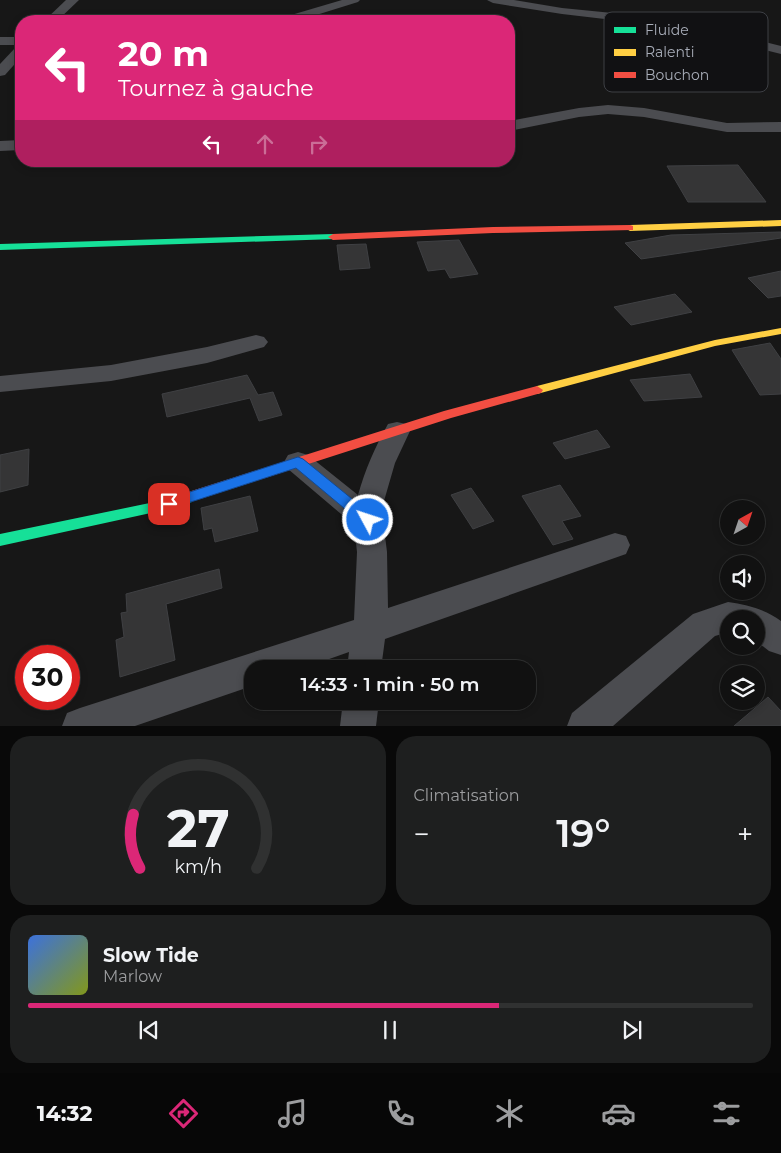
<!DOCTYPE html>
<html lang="fr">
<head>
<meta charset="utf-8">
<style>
  body { margin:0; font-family:Montserrat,sans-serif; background:#1e1f1f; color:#f1f3f6; height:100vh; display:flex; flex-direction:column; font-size:19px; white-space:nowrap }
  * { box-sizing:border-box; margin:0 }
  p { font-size:16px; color:#9c9d9f }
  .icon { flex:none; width:28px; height:28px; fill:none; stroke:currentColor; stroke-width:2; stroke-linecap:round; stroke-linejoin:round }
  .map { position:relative; height:726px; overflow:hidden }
  .details { display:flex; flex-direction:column; gap:10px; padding:10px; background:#090909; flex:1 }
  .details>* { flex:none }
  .guide { position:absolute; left:15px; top:15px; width:500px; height:152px; border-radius:20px; box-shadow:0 2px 8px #0003,0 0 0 1px #303131; background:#db2777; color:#fff; overflow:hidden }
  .needle { width:32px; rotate:40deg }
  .tools { position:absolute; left:720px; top:500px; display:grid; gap:10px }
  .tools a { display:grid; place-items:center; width:45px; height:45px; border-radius:50%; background:#111; box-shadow:0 2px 8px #0003,0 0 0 1px #303131; font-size:25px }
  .speed { position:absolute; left:15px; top:645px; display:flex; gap:10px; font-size:25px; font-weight:700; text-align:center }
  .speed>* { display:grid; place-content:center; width:65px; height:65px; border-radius:50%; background:#111; box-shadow:0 2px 8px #0003,0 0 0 1px #303131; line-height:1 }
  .speed .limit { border:8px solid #d22; background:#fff; color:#111 }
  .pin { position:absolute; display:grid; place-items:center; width:42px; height:42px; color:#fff; margin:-21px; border-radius:10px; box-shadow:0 2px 8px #0006 }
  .me { position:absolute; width:55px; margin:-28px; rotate:310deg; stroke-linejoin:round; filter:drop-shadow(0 0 4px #0008) }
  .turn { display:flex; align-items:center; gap:18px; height:105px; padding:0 20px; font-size:22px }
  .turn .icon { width:65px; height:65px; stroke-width:2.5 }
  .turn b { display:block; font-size:35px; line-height:42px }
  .lanes { display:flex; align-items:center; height:48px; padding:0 20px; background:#0003; justify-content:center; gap:25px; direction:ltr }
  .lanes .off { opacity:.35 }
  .big { font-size:38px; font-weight:600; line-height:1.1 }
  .details .card { flex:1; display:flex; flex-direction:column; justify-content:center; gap:8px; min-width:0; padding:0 18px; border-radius:20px; background:#1e1f1f }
  .details .dial { align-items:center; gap:0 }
  .dial svg { height:130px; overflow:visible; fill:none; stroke:#303131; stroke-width:7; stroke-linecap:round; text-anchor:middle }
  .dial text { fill:#f1f3f6; stroke:none }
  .song { display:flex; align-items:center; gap:15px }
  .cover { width:60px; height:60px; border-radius:8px; background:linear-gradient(135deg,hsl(220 70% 55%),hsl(70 70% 35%)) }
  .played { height:5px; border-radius:2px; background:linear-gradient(90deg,#db2777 65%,#303131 65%) }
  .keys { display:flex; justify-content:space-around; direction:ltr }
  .heat { display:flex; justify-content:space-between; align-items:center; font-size:28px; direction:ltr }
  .details .tiles { flex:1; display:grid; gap:10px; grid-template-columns:1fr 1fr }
  .card:last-child { grid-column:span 2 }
  .trip { position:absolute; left:244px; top:660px; width:292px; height:50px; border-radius:20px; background:#111; box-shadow:0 2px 8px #0003,0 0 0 1px #303131; font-weight:600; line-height:50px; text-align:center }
  .dock { display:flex; height:80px; justify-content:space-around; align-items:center; background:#070707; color:#9c9d9f }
  .dock .icon { width:35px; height:35px }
  .dock .on { color:#db2777 }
  .dock b { font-size:22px; color:#f1f3f6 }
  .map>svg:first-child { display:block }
  .building { fill:#353536; stroke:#3f4043 }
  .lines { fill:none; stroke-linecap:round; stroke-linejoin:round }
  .street { fill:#4b4c50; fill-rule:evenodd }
  .fast { fill:#16e098; fill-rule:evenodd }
  .slow { fill:#ffcf43; fill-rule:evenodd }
  .jam { fill:#f24e42; fill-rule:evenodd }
  .route { fill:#1a73e8; stroke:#114b97 }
  .key { fill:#111113; stroke:#3e4045; stroke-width:1 }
  .key-label { font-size:14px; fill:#a8adb8 }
</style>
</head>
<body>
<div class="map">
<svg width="781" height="726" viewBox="0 0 781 726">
  <rect width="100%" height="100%" fill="#171717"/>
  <g class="building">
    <polygon points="738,165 766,202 688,202 667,166"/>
    <polygon points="781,232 781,238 641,259 625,243 671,235"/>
    <polygon points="459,240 478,274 450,278 445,269 428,271 417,242"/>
    <polygon points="366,244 370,268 340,270 337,245"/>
    <polygon points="781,271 781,296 768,298 748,278"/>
    <polygon points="675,294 692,312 631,325 614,307"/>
    <polygon points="770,343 781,359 781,394 760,395 732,350"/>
    <polygon points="690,374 702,397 644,401 630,380"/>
    <polygon points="247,375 258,395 273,392 282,415 259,421 250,398 167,417 162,394"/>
    <polygon points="597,430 610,447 565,459 553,443"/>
    <polygon points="29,449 28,485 0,492 0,455"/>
    <polygon points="560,485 581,516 562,521 573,539 553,545 522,496"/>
    <polygon points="471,488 494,521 473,529 451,495"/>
    <polygon points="250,496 258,531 215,542 212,528 204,530 201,508"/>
    <polygon points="219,569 222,588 166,604 175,660 120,677 116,640 124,637 121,613 127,612 126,594"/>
    <polygon points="768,697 781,711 781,726 734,726"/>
  </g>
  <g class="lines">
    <g class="street">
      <polygon points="66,0 79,0 57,21 44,21"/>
      <polygon points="342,0 360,0 358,2 297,21 279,21 281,18"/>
      <polygon points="487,0 514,0 562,8 673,19 781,46 781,54 673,27 562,14 493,3"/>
      <rect x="0" y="37" width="21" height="8"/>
      <polygon points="21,46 21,57 5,75 0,76 0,64 16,47"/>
      <polygon points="608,105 644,108 727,123 781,122 781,132 727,132 644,117 608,114 579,117 509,131 509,121 579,108"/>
      <polygon points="21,140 21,150 0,151 0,141"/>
      <polygon points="256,335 264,337 268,342 264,347 207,363 111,381 0,392 0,376 111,365 207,347"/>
      <path d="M397,422L406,424L410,431L395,463L384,501L383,520L387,552L388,608L615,533L626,536L630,545L626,554L385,639L381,669H347L349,652L301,669H252V686L135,726H62L67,713L80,708L354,620L357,552L354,525L288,469L284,462L288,455L298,452L308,455L358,495C365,470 375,447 388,424Z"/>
      <path d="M728,602C748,605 764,609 781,621V655L769,651L756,641V619H729V632L715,636L613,726H567L572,713L693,614Z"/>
      <polygon points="343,701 379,701 376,726 340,726"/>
    </g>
    <g class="fast">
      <polygon points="333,234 338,237 336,239 0,250 0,244"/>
      <polygon points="187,493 192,494 194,498 192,502 169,509 0,546 0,534 169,499"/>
    </g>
    <g class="slow">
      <polygon points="781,220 781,226 630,231 625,228 630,225"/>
      <polygon points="781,328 781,334 715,346 537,394 531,390 537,386 715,340"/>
    </g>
    <g class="jam">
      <polygon points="630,225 633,226 633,230 493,233 333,240 328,237 333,234 493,227"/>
      <polygon points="537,386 543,390 541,393 451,418 187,503 182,502 180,498 182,494 444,411"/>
    </g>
  </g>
  <polygon class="route" points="298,457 303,459 373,516 375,520 373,524 368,525 363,524 296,468 169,509 165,508 163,504 165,500"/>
  <rect x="604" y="12" width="164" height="80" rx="8" class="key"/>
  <rect x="614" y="27" width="22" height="6" fill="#16e098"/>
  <rect x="614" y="49" width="22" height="7" fill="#ffcf43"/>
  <rect x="614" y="72" width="22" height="6" fill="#f24e42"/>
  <g class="key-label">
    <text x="645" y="35">Fluide</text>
    <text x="645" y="57">Ralenti</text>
    <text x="645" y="80">Bouchon</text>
  </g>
</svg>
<div class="tools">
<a><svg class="needle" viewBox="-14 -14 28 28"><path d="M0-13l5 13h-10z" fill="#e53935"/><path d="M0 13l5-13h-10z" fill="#9c9d9f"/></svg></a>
<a><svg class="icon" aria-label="sound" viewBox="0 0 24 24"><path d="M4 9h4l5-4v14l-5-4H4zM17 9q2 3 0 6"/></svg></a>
<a><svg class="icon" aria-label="search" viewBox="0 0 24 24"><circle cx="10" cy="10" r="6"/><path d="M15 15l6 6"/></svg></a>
<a><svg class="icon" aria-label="layers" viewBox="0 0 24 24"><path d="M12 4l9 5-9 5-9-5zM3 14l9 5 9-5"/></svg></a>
</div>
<div class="speed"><div class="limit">30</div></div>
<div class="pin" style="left:169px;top:504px;background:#d93025"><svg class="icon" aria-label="arrive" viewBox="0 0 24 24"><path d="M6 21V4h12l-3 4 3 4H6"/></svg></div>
<svg class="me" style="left:368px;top:520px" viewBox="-20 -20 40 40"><circle r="17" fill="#1a73e8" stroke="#fff" stroke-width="3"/><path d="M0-11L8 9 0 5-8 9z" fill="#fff"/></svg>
<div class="trip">14:33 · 1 min · 50 m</div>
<div class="guide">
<div class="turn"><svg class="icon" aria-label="left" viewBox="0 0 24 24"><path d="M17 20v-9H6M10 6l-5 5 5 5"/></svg><div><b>20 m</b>Tournez à gauche</div></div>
<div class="lanes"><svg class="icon" aria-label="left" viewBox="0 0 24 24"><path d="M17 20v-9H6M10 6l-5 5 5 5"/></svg><svg class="icon off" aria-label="ahead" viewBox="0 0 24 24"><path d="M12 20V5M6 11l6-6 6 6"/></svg><svg class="icon off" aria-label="right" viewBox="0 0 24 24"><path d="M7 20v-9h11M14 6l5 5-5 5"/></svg></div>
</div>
</div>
<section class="details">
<div class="tiles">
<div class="card dial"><svg viewBox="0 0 100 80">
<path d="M14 69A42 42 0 1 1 86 69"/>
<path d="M14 69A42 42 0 0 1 10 36" stroke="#db2777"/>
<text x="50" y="56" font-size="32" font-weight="700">27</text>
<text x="50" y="72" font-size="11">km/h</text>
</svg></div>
<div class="card"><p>Climatisation</p>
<div class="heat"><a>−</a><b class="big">19°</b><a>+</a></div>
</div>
<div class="card">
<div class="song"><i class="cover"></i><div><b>Slow Tide</b><p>Marlow</p></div></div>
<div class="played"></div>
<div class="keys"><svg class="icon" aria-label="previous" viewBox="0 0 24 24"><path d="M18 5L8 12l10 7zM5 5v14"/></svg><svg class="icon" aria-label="pause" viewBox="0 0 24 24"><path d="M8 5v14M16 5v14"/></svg><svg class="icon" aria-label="next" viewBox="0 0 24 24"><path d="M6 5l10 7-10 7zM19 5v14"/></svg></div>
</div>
</div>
</section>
<nav class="dock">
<b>14:32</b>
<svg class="icon on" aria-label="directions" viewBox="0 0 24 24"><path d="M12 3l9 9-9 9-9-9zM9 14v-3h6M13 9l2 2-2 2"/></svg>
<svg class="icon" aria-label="music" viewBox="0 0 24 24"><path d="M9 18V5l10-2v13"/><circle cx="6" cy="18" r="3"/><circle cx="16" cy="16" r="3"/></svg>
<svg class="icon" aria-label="phone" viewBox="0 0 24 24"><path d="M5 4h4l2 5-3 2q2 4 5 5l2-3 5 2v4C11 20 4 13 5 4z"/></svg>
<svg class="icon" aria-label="climate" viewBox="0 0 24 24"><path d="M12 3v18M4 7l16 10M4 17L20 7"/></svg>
<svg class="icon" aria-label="car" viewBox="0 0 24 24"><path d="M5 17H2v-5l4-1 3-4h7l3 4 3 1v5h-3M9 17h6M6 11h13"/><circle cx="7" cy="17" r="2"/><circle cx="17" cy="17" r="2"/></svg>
<svg class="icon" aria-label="filters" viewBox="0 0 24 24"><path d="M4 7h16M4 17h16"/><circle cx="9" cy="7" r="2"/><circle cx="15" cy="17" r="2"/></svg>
</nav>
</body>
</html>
